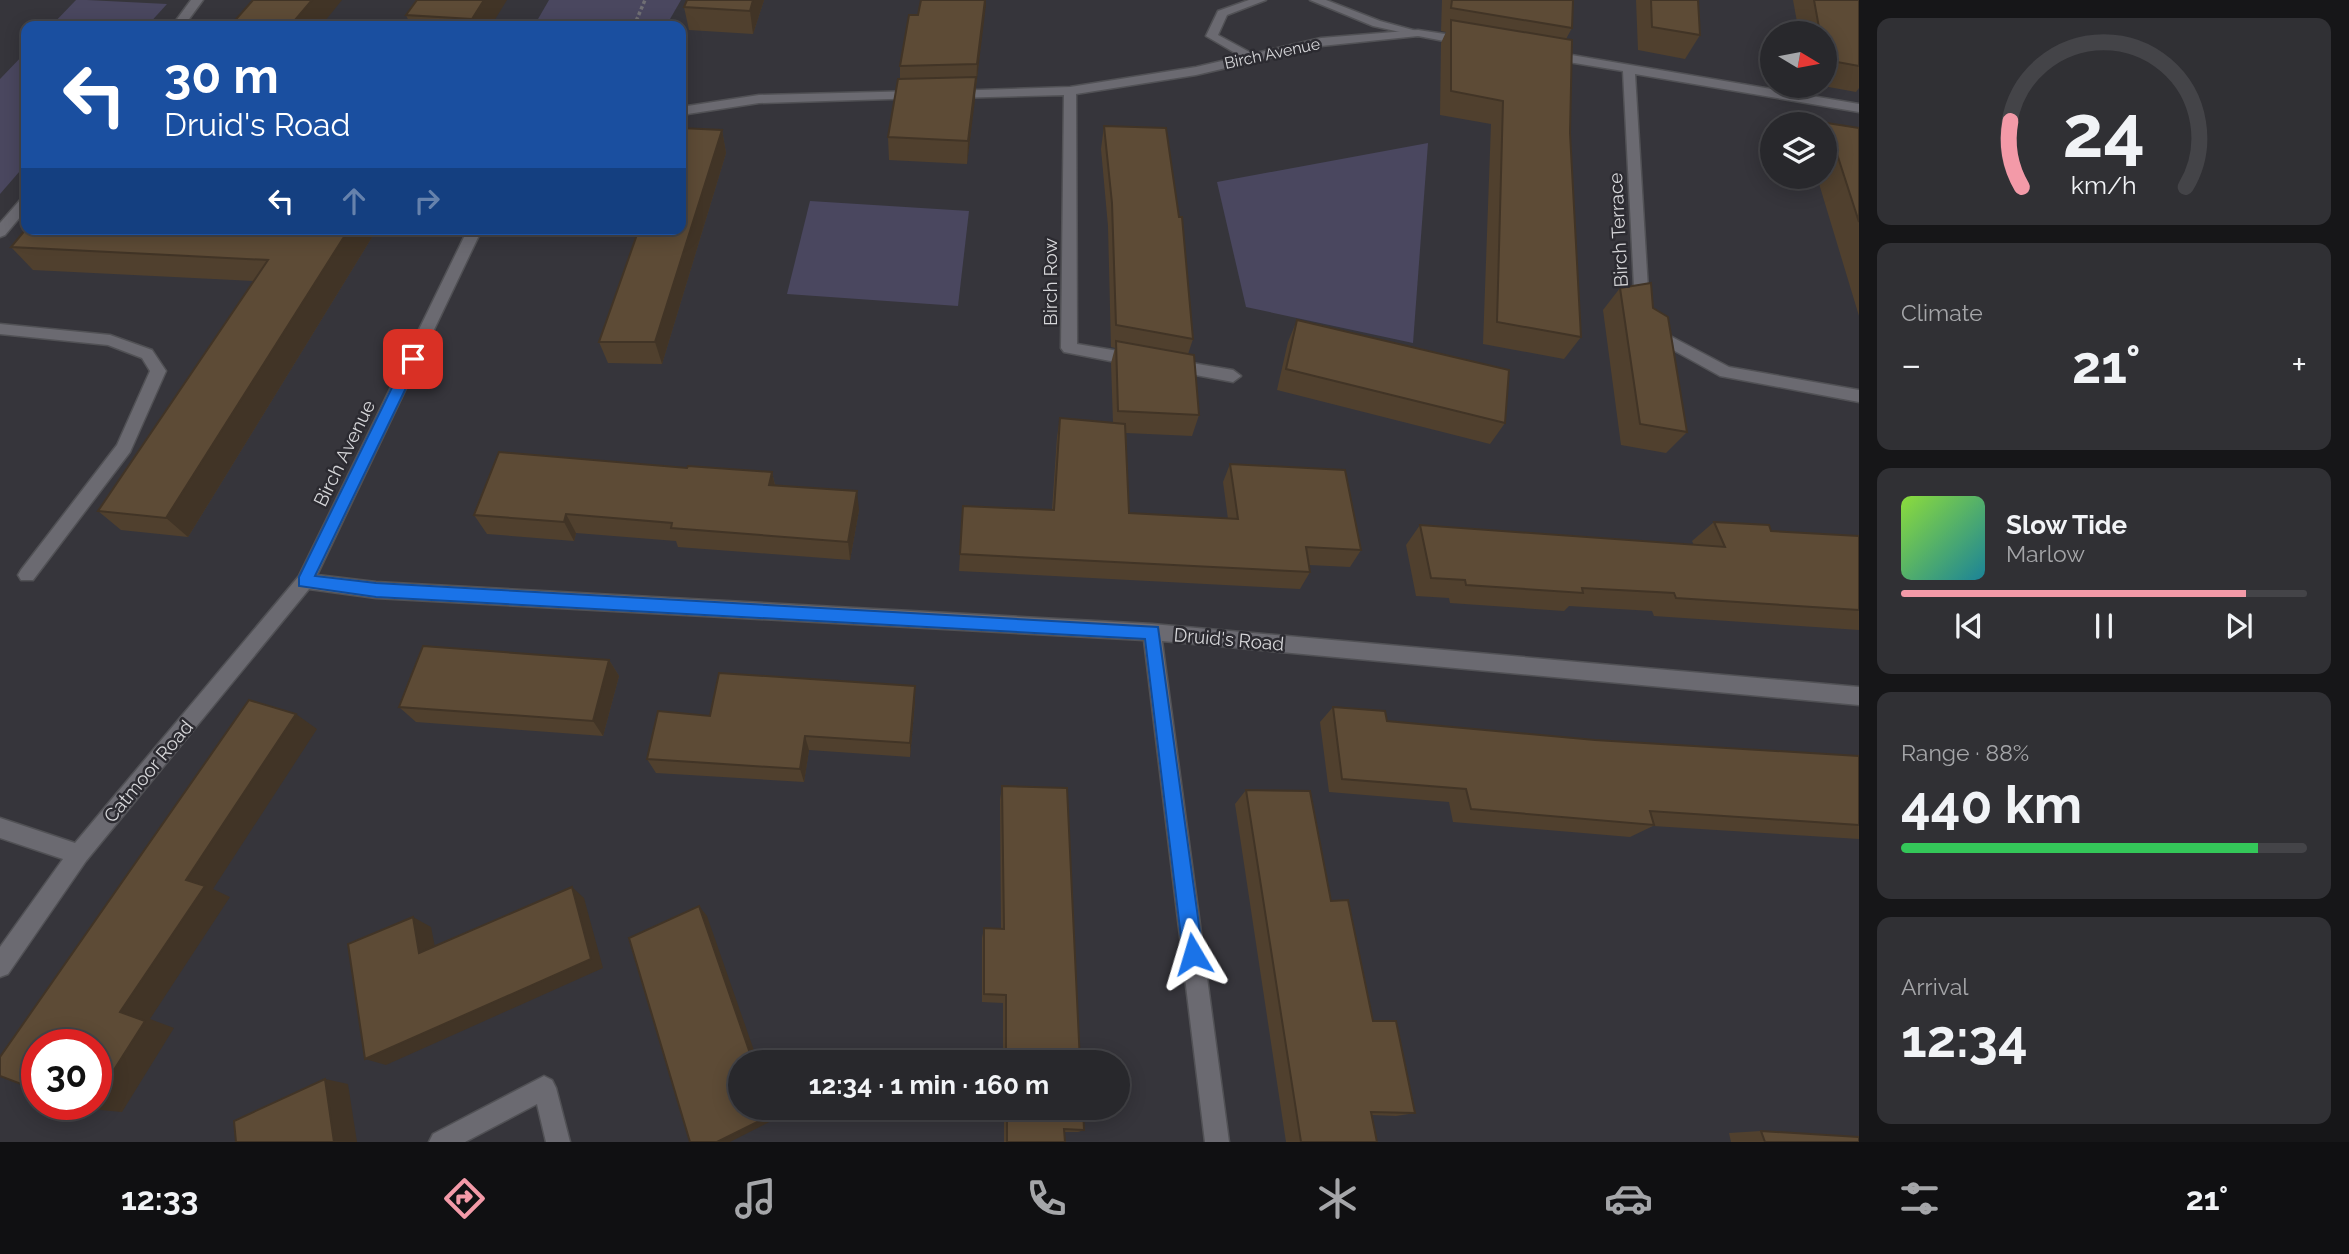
<!DOCTYPE html>
<html lang="en">
<head>
<meta charset="utf-8">
<style>
  body { margin:0; font-family:Raleway,sans-serif; background:#303034; color:#f1f3f6; height:100vh; display:flex; flex-direction:column; font-size:26px; white-space:nowrap }
  * { box-sizing:border-box; margin:0 }
  p { font-size:23px; color:#a5a6a9 }
  .icon { flex:none; width:38px; height:38px; fill:none; stroke:currentColor; stroke-width:2; stroke-linecap:round; stroke-linejoin:round }
  .map { position:relative; flex:1; overflow:hidden }
  .panel { display:flex; flex-direction:column; gap:18px; padding:18px; background:#161618; width:490px }
  .panel>* { flex:none }
  .hud { position:absolute; left:21px; top:21px; width:665px; height:214px; border-radius:14px; box-shadow:0 4px 18px #0003,0 0 0 2px #444448; background:#1a4fa0; color:#fff; overflow:hidden }
  .needle { width:46px; rotate:100deg }
  .tools { position:absolute; left:1760px; top:21px; display:grid; gap:14px }
  .tools a { display:grid; place-items:center; width:77px; height:77px; border-radius:50%; background:#28282c; box-shadow:0 4px 18px #0003,0 0 0 2px #444448; font-size:35px }
  .speed { position:absolute; left:21px; top:1029px; display:flex; gap:14px; font-size:35px; font-weight:700; text-align:center }
  .speed>* { display:grid; place-content:center; width:91px; height:91px; border-radius:50%; background:#28282c; box-shadow:0 4px 18px #0003,0 0 0 2px #444448; line-height:1 }
  .speed .limit { border:10px solid #d22; background:#fff; color:#111 }
  .pin { position:absolute; display:grid; place-items:center; width:60px; height:60px; color:#fff; margin:-30px; border-radius:14px; box-shadow:0 4px 10px #0006 }
  .me { position:absolute; width:77px; margin:-38px; rotate:353deg; stroke-linejoin:round; filter:drop-shadow(0 0 5px #0008) }
  .turn { display:flex; align-items:center; gap:24px; height:147px; padding:0 28px; font-size:32px }
  .turn .icon { width:91px; height:91px; stroke-width:2.5 }
  .turn b { display:block; font-size:49px; line-height:60px }
  .lanes { display:flex; align-items:center; height:66px; padding:0 28px; background:#0003; justify-content:center; gap:35px; direction:ltr }
  .lanes .off { opacity:.35 }
  .big { font-size:52px; font-weight:700; line-height:1.1 }
  .panel .tile { flex:1; display:flex; flex-direction:column; justify-content:center; gap:10px; min-width:0; padding:0 24px; border-radius:14px; background:#303034 }
  .panel .dial { align-items:center; gap:0 }
  .dial svg { height:182px; overflow:visible; fill:none; stroke:#444448; stroke-width:7; stroke-linecap:round; text-anchor:middle }
  .dial text { fill:#f1f3f6; stroke:none }
  .song { display:flex; align-items:center; gap:21px }
  .cover { width:84px; height:84px; border-radius:10px; background:linear-gradient(135deg,hsl(90 70% 55%),hsl(190 70% 35%)) }
  .played { height:7px; border-radius:4px; background:linear-gradient(90deg,#f39aa8 85%,#444448 85%) }
  .keys { display:flex; justify-content:space-around; direction:ltr }
  .heat { display:flex; justify-content:space-between; align-items:center; font-size:38px; direction:ltr }
  .charge { height:10px; border-radius:5px; background:linear-gradient(90deg,#34c759 88%,#444448 0) }
  .trip { position:absolute; left:728px; top:1050px; width:402px; height:70px; border-radius:35px; background:#28282c; box-shadow:0 4px 18px #0003,0 0 0 2px #444448; font-weight:700; line-height:70px; text-align:center }
  .menu { display:flex; height:112px; justify-content:space-around; align-items:center; background:#101012; color:#a5a6a9 }
  .menu .icon { width:49px; height:49px }
  .menu .selected { color:#f39aa8 }
  .menu b { font-size:32px; color:#f1f3f6 }
  main { display:flex; flex:1; min-height:0 }
  .map>svg:first-child { display:block }
  .green { fill:#4a475f }
  .lines { fill:none; stroke-linecap:round; stroke-linejoin:round }
  .service-casing { stroke:#515155; stroke-width:3 }
  .minor-casing { stroke:#515155; stroke-width:3 }
  .path { stroke:#706f74; stroke-width:3.5; stroke-dasharray:3.5 2.5; stroke-linecap:butt }
  .service { fill:#6b6a71; fill-rule:evenodd }
  .minor { fill:#6b6a71; fill-rule:evenodd }
  .wall { fill:#50402e }
  .shaded-wall { fill:#413426 }
  .building { fill:#5d4b36; stroke:#413426; stroke-width:2 }
  .route { fill:#1a73e8; stroke:#114b97; stroke-width:2 }
  .labels { text-anchor:middle; stroke-width:5; stroke-linejoin:round; paint-order:stroke }
  .far-street-label { font-size:16px; fill:#d6d6d9; stroke:#2c2b31 }
  .street-label { font-size:19px; fill:#d6d6d9; stroke:#2c2b31 }
</style>
</head>
<body>
<main>
<div class="map">
<svg width="1859" height="1142" viewBox="0 0 1859 1142">
  <rect width="100%" height="100%" fill="#36353b"/>
  <g class="green">
    <polygon points="76,0 87,0 167,4 147,26 51,26"/>
    <polygon points="549,0 681,0 666,26 534,26"/>
    <polygon points="26,52 26,164 0,194 0,79"/>
    <polygon points="1428,143 1413,343 1246,307 1217,182"/>
    <polygon points="810,201 969,211 958,306 787,294"/>
  </g>
  <g class="lines">
    <g class="service-casing">
      <g id="service">
        <polygon points="1249,0 1266,0 1227,15 1218,35 1253,54 1255,57 1249,61 1206,36 1218,11"/>
        <polygon points="1310,0 1326,0 1380,21 1424,33 1418,36 1373,26"/>
      </g>
    </g>
    <g class="minor-casing">
      <g id="minor">
        <polygon points="191,0 203,0 184,26 172,26"/>
        <polygon points="1418,30 1465,37 1471,41 1465,45 1418,36 1321,46 1196,75 1076,94 1077,344 1136,354 1144,360 1136,366 1064,352 1061,348 1064,95 953,98 947,94 949,91 1070,87 1196,67 1321,38"/>
        <polygon points="1548,51 1859,104 1859,112 1635,74 1649,306 1642,311 1635,306 1623,71 1544,58 1542,55"/>
        <polygon points="918,91 924,95 922,98 759,103 681,115 681,107 759,95"/>
        <polygon points="26,198 26,210 5,235 0,237 0,223 21,199"/>
        <polygon points="468,229 482,229 317,575 376,582 1152,624 1859,687 1859,705 1162,641 1229,1142 1205,1142 1144,640 376,598 309,589 86,861 8,974 0,977 0,947 63,859 0,838 0,818 75,843 299,576"/>
        <polygon points="0,324 110,335 152,350 166,371 130,452 33,580 21,580 18,575 21,570 117,445 150,371 142,358 108,345 0,334"/>
        <polygon points="1653,327 1729,367 1859,390 1859,402 1720,376 1648,336 1646,332"/>
        <polygon points="1174,360 1233,370 1241,376 1233,382 1169,370 1166,366"/>
        <polygon points="544,1076 552,1080 556,1088 570,1142 546,1142 537,1104 465,1142 429,1142 433,1134"/>
      </g>
    </g>
    <polyline class="path" points="634,26 645,0"/>
    <use href="#service" class="service"/>
    <use href="#minor" class="minor"/>
  </g>
  <g class="wall">
    <polygon points="417,0 491,26 411,26 406,15"/>
    <polygon points="687,0 764,0 753,34 689,30 684,7"/>
    <polygon points="921,0 986,0 967,164 889,160 888,137 900,79 900,66 918,15"/>
    <polygon points="1442,0 1573,0 1572,28 1566,39 1570,133 1581,337 1564,359 1483,344 1491,124 1440,115 1441,43 1446,32 1441,31"/>
    <polygon points="1636,0 1698,0 1700,35 1685,59 1638,50"/>
    <polygon points="1793,0 1859,0 1859,88 1856,92 1823,86 1825,86 1825,33 1799,33"/>
    <polygon points="1827,123 1859,128 1859,316 1817,177 1825,177 1825,125"/>
    <polygon points="1104,126 1193,339 1188,354 1199,415 1192,436 1126,433 1129,513 1228,519 1223,482 1230,464 1361,550 1350,567 1309,565 1310,572 1300,589 959,571 963,506 1052,510 1057,437 1060,418 1113,423 1111,363 1115,348 1111,347 1108,226 1101,149"/>
    <polygon points="722,130 726,153 662,364 608,363 599,342"/>
    <polygon points="377,229 188,537 121,530 98,511 254,281 33,270 11,247"/>
    <polygon points="1620,288 1653,308 1687,432 1666,453 1621,445 1603,310"/>
    <polygon points="1297,320 1505,423 1490,444 1277,390 1288,342"/>
    <polygon points="687,468 772,472 775,485 859,510 850,560 678,547 676,541 576,533 574,541 487,534 474,515"/>
    <polygon points="1714,522 1771,531 1859,536 1859,630 1654,616 1652,611 1569,606 1564,611 1450,603 1449,598 1416,596 1406,545 1420,525 1694,545 1692,541"/>
    <polygon points="609,660 619,676 603,736 416,722 399,707"/>
    <polygon points="915,701 910,757 809,750 804,782 656,773 647,759 710,716"/>
    <polygon points="1333,707 1387,721 1595,740 1859,756 1859,839 1653,826 1630,837 1453,822 1449,802 1329,792 1320,722"/>
    <polygon points="1002,786 1080,1062 1003,1062 1003,1003 982,1002 982,938 984,928 1001,929 1000,800"/>
    <polygon points="1246,790 1331,901 1373,1021 1415,1113 1396,1116 1372,1115 1377,1142 1286,1142 1235,804"/>
    <polygon points="1004,1108 1083,1108 1084,1130 1078,1132 1065,1132 1065,1142 1004,1142"/>
    <polygon points="1761,1131 1859,1142 1731,1142 1729,1133"/>
  </g>
  <g class="shaded-wall">
    <polygon points="312,0 342,0 321,26 290,26"/>
    <polygon points="484,0 507,0 491,26 475,26 472,19"/>
    <polygon points="753,0 764,0 753,34 750,11"/>
    <polygon points="985,0 986,0 986,5 976,87 977,64"/>
    <polygon points="976,77 975,100 967,164 968,141"/>
    <polygon points="722,130 726,153 662,364 655,342"/>
    <polygon points="349,229 377,229 188,537 166,518"/>
    <polygon points="772,472 776,491 769,485"/>
    <polygon points="857,491 859,510 850,560 848,542"/>
    <polygon points="566,514 576,533 574,541 564,522"/>
    <polygon points="609,660 619,676 603,736 593,721"/>
    <polygon points="915,686 915,701 910,757 910,743"/>
    <polygon points="296,714 317,729 213,889 230,897 150,1019 174,1028 122,1112 89,1109 92,1104 96,1104 96,1098 120,1012 186,880"/>
    <polygon points="805,736 809,750 804,782 800,769"/>
    <polygon points="572,887 584,898 603,968 386,1065 365,1059"/>
    <polygon points="699,906 707,916 758,1062 753,1062"/>
    <polygon points="413,917 431,927 438,962 419,953"/>
    <polygon points="325,1079 348,1084 357,1142 334,1142"/>
    <polygon points="769,1108 774,1108 777,1118 730,1142 717,1142"/>
  </g>
  <g class="building">
    <polygon points="253,0 312,0 290,26 230,26"/>
    <polygon points="417,0 484,0 472,19 406,15"/>
    <polygon points="687,0 753,0 750,11 684,7"/>
    <polygon points="921,0 985,0 977,64 900,66 909,15 918,15"/>
    <polygon points="1452,0 1573,0 1572,28 1451,8"/>
    <polygon points="1651,0 1698,0 1700,35 1652,27"/>
    <polygon points="1814,0 1859,0 1859,66 1826,60 1825,33 1820,33"/>
    <polygon points="1451,20 1572,40 1570,133 1581,337 1497,322 1503,101 1451,91"/>
    <polygon points="976,77 968,141 888,137 898,79"/>
    <polygon points="1827,123 1859,128 1859,222"/>
    <polygon points="1104,126 1166,128 1179,217 1182,217 1193,339 1116,325 1112,203"/>
    <polygon points="681,128 722,130 655,342 599,342 639,229 681,229"/>
    <polygon points="26,229 349,229 166,518 98,511 268,260 11,247"/>
    <polygon points="1651,283 1653,308 1668,317 1687,432 1640,424 1620,288"/>
    <polygon points="1297,320 1509,370 1505,423 1286,369"/>
    <polygon points="1116,341 1194,355 1199,415 1118,411"/>
    <polygon points="1060,418 1125,424 1129,513 1238,519 1230,464 1345,470 1361,550 1306,547 1310,572 960,554 963,506 1054,510"/>
    <polygon points="499,452 687,468 688,466 772,472 769,485 857,491 848,542 671,528 672,523 566,514 564,522 474,515"/>
    <polygon points="1714,522 1769,525 1771,531 1859,536 1859,610 1676,598 1674,593 1582,588 1583,593 1466,585 1465,580 1431,578 1420,525 1725,547"/>
    <polygon points="423,646 609,660 593,721 399,707"/>
    <polygon points="719,673 915,686 910,743 805,736 800,769 647,759 658,711 710,716"/>
    <polygon points="249,700 296,714 186,880 205,886 120,1012 145,1021 96,1098 96,1045 37,1045 37,1090 0,1076 0,1057"/>
    <polygon points="1333,707 1385,711 1387,721 1595,740 1859,756 1859,825 1650,811 1654,825 1471,809 1466,789 1342,779"/>
    <polygon points="1002,786 1067,788 1080,1062 1006,1062 1006,995 984,994 984,928 1004,929"/>
    <polygon points="1246,790 1310,791 1331,901 1348,900 1373,1021 1396,1021 1415,1113 1371,1112 1377,1142 1301,1142"/>
    <polygon points="572,887 591,959 365,1059 348,944 413,917 419,953"/>
    <polygon points="699,906 753,1062 740,1062 740,1108 769,1108 771,1115 717,1142 690,1142 629,938"/>
    <polygon points="325,1079 334,1142 236,1142 234,1121"/>
    <polygon points="77,1104 92,1104 89,1109"/>
    <polygon points="1007,1108 1083,1108 1084,1130 1064,1129 1065,1142 1007,1142"/>
    <polygon points="1761,1131 1859,1137 1859,1142 1765,1142"/>
  </g>
  <polygon class="route" points="413,354 420,359 315,576 376,583 1158,627 1203,954 1200,961 1193,964 1186,961 1183,954 1145,639 376,597 299,586 299,577 406,359"/>
  <g class="labels">
    <g class="far-street-label">
      <text transform="translate(1272 53) rotate(-12)" y="6">Birch Avenue</text>
    </g>
    <g class="street-label">
      <text transform="translate(1618 230) rotate(-93)" y="7">Birch Terrace</text>
      <text transform="translate(1050 282) rotate(-90)" y="7">Birch Row</text>
      <text transform="translate(344 453) rotate(-64)" y="7">Birch Avenue</text>
      <text transform="translate(1229 639) rotate(5)" y="7">Druid's Road</text>
      <text transform="translate(148 771) rotate(-50)" y="7">Catmoor Road</text>
    </g>
  </g>
</svg>
<div class="tools">
<a><svg class="needle" viewBox="-14 -14 28 28"><path d="M0-13l5 13h-10z" fill="#e53935"/><path d="M0 13l5-13h-10z" fill="#a5a6a9"/></svg></a>
<a><svg class="icon" aria-label="layers" viewBox="0 0 24 24"><path d="M12 4l9 5-9 5-9-5zM3 14l9 5 9-5"/></svg></a>
</div>
<div class="speed"><div class="limit">30</div></div>
<div class="pin" style="left:413px;top:359px;background:#d93025"><svg class="icon" aria-label="arrive" viewBox="0 0 24 24"><path d="M6 21V4h12l-3 4 3 4H6"/></svg></div>
<svg class="me" style="left:1193px;top:954px" viewBox="-20 -20 40 40"><path d="M0-17L14 15 0 8-14 15z" fill="#1a73e8" stroke="#fff" stroke-width="4"/></svg>
<div class="trip">12:34 · 1 min · 160 m</div>
<div class="hud">
<div class="turn"><svg class="icon" aria-label="left" viewBox="0 0 24 24"><path d="M17 20v-9H6M10 6l-5 5 5 5"/></svg><div><b>30 m</b>Druid's Road</div></div>
<div class="lanes"><svg class="icon" aria-label="left" viewBox="0 0 24 24"><path d="M17 20v-9H6M10 6l-5 5 5 5"/></svg><svg class="icon off" aria-label="ahead" viewBox="0 0 24 24"><path d="M12 20V5M6 11l6-6 6 6"/></svg><svg class="icon off" aria-label="right" viewBox="0 0 24 24"><path d="M7 20v-9h11M14 6l5 5-5 5"/></svg></div>
</div>
</div>
<section class="panel">
<div class="tile dial"><svg viewBox="0 0 100 80">
<path d="M14 69A42 42 0 1 1 86 69"/>
<path d="M14 69A42 42 0 0 1 9 40" stroke="#f39aa8"/>
<text x="50" y="56" font-size="32" font-weight="700">24</text>
<text x="50" y="72" font-size="11">km/h</text>
</svg></div>
<div class="tile"><p>Climate</p>
<div class="heat"><a>−</a><b class="big">21°</b><a>+</a></div>
</div>
<div class="tile">
<div class="song"><i class="cover"></i><div><b>Slow Tide</b><p>Marlow</p></div></div>
<div class="played"></div>
<div class="keys"><svg class="icon" aria-label="previous" viewBox="0 0 24 24"><path d="M18 5L8 12l10 7zM5 5v14"/></svg><svg class="icon" aria-label="pause" viewBox="0 0 24 24"><path d="M8 5v14M16 5v14"/></svg><svg class="icon" aria-label="next" viewBox="0 0 24 24"><path d="M6 5l10 7-10 7zM19 5v14"/></svg></div>
</div>
<div class="tile"><p>Range · 88%</p><b class="big">440 km</b><div class="charge"></div></div>
<div class="tile"><p>Arrival</p><b class="big">12:34</b></div>
</section>
</main>
<nav class="menu">
<b>12:33</b>
<svg class="icon selected" aria-label="directions" viewBox="0 0 24 24"><path d="M12 3l9 9-9 9-9-9zM9 14v-3h6M13 9l2 2-2 2"/></svg>
<svg class="icon" aria-label="music" viewBox="0 0 24 24"><path d="M9 18V5l10-2v13"/><circle cx="6" cy="18" r="3"/><circle cx="16" cy="16" r="3"/></svg>
<svg class="icon" aria-label="phone" viewBox="0 0 24 24"><path d="M5 4h4l2 5-3 2q2 4 5 5l2-3 5 2v4C11 20 4 13 5 4z"/></svg>
<svg class="icon" aria-label="climate" viewBox="0 0 24 24"><path d="M12 3v18M4 7l16 10M4 17L20 7"/></svg>
<svg class="icon" aria-label="car" viewBox="0 0 24 24"><path d="M5 17H2v-5l4-1 3-4h7l3 4 3 1v5h-3M9 17h6M6 11h13"/><circle cx="7" cy="17" r="2"/><circle cx="17" cy="17" r="2"/></svg>
<svg class="icon" aria-label="filters" viewBox="0 0 24 24"><path d="M4 7h16M4 17h16"/><circle cx="9" cy="7" r="2"/><circle cx="15" cy="17" r="2"/></svg>
<b>21°</b>
</nav>
</body>
</html>
